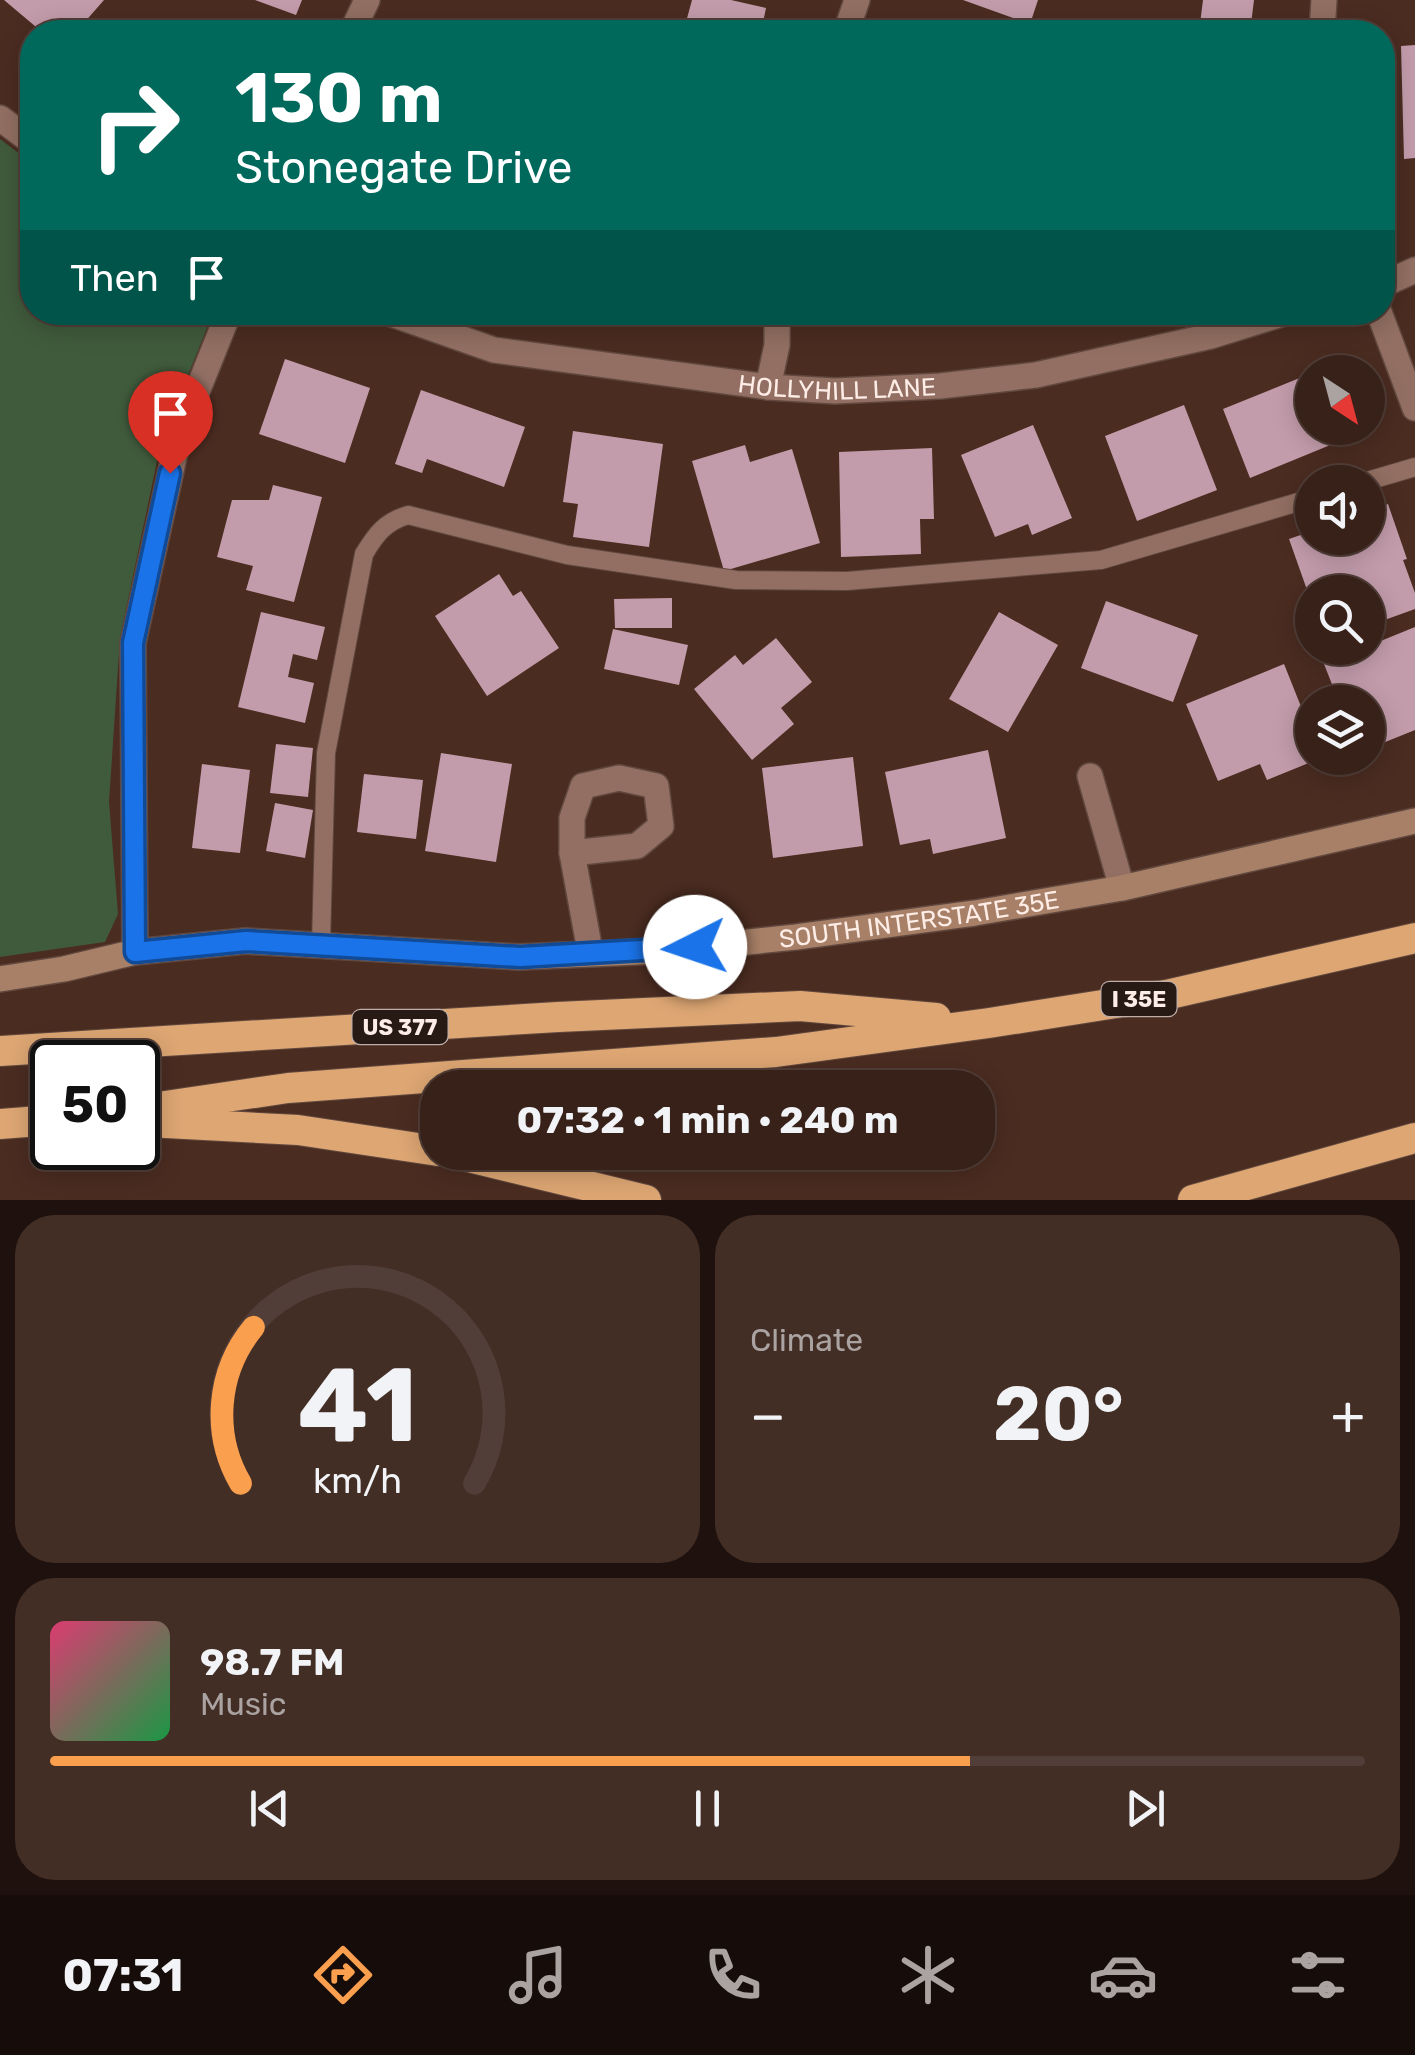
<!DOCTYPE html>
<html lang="en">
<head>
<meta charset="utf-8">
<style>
  body { margin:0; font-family:Rubik,sans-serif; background:#432e26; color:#f1f3f6; height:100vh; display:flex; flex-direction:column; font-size:38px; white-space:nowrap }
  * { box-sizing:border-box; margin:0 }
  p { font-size:32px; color:#aba3a2 }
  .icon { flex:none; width:55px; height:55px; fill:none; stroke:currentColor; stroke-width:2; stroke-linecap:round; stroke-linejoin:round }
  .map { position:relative; height:1200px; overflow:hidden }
  .side { display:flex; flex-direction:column; gap:15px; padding:15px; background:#1f120e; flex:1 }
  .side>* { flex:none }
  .guide { position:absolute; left:20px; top:20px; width:1375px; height:305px; border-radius:40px; box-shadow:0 5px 25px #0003,0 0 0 2px #523e38; background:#00695c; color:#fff; overflow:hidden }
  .needle { width:65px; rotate:144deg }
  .controls { position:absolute; left:1295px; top:355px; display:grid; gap:20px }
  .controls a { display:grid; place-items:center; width:90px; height:90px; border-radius:50%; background:#382119; box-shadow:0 5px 25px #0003,0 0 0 2px #523e38; font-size:50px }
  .speed { position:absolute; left:30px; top:1040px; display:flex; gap:20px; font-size:50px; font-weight:700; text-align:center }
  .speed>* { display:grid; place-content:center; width:130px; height:130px; border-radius:50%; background:#382119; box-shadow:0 5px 25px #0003,0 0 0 2px #523e38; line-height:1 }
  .speed .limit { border:5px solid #111; border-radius:15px; background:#fff; color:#111 }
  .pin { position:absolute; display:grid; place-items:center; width:85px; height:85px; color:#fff; margin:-102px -42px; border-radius:50% 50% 50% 0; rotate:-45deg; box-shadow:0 0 10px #0007 }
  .pin .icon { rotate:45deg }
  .me { position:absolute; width:110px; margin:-55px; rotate:266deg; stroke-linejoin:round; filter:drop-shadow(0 0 8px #0008) }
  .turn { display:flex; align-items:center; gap:35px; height:210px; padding:0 50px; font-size:45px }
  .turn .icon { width:130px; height:130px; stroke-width:2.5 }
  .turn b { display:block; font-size:70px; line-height:85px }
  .then { display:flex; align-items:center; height:95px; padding:0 50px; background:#0003; gap:20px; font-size:38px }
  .big { font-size:75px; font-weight:700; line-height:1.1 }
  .side .tile { flex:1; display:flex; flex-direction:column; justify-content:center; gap:15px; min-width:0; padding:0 35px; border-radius:40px; background:#432e26 }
  .side .dial { align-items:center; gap:0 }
  .dial svg { height:260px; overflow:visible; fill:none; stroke:#523e38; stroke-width:7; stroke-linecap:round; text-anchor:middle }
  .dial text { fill:#f1f3f6; stroke:none }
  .song { display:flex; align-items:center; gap:30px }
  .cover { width:120px; height:120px; border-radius:15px; background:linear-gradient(135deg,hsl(340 70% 55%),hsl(140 70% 35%)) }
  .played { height:10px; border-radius:5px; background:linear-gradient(90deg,#fa9f4e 70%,#523e38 70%) }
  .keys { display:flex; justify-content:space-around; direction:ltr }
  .heat { display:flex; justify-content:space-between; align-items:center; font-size:55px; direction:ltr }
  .side .tiles { flex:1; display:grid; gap:15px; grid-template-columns:1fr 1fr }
  .tile:last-child { grid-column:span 2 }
  .trip { position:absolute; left:420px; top:1070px; width:575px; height:100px; border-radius:40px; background:#382119; box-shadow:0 5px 25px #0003,0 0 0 2px #523e38; font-weight:700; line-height:100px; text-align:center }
  .dock { display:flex; height:160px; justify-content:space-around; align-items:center; background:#160d0a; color:#aba3a2 }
  .dock .icon { width:70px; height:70px }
  .dock .active { color:#fa9f4e }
  .dock b { font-size:45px; color:#f1f3f6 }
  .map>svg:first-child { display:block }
  .green { fill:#405b3c }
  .building { fill:#c39cab }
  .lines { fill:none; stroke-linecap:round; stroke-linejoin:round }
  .lane-casing { stroke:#61483e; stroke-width:20 }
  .street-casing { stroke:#61483e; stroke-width:28 }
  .secondary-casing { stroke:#61483e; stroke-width:28 }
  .highway-casing { stroke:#61483e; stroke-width:32 }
  .lane { stroke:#926f62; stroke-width:18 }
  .street { stroke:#926f62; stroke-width:25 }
  .secondary { stroke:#a88067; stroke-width:25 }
  .highway { stroke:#dda673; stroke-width:30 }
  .route-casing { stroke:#114b97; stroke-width:25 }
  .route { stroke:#1a73e8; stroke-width:18 }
  .labels { text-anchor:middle; stroke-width:10; stroke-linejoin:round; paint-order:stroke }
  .shield { fill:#271914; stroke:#beada8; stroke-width:2.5 }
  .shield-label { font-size:22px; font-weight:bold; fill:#feede7 }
  .street-label { font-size:25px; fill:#feede7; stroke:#271914 }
</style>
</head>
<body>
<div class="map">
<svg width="1415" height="1200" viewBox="0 0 1415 1200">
  <rect width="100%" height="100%" fill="#4b2c21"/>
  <polygon class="green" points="0,139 32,163 32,312 213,313 161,442 120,638 109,802 118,914 105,942 0,957"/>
  <g class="building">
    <polygon points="4,0 104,0 76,32 42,32"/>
    <polygon points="255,0 302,0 296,15"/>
    <polygon points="692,0 731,0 766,8 761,32 709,32 711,27 686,22"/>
    <polygon points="963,0 1038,0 1030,24"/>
    <polygon points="1203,0 1254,0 1250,32 1199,32"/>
    <polygon points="1415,45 1415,158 1404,159 1401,46"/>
    <polygon points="285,359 370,388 345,463 259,434"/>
    <polygon points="1312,373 1312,428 1360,428 1362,432 1250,478 1223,409"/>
    <polygon points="421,390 525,427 504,487 427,459 422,473 395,464"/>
    <polygon points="1184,405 1217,490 1137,521 1105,436"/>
    <polygon points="1033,425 1072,518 1032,535 1028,524 995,537 961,455"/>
    <polygon points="573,431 663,444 649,547 573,537 578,504 563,502"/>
    <polygon points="745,445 750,462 792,449 820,543 724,571 692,461"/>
    <polygon points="932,448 934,519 920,519 921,554 841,557 839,452"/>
    <polygon points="273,485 322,497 294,602 246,590 253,566 217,557 232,500 269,500"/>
    <polygon points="1388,504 1407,559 1403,560 1415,593 1415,609 1368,626 1368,592 1312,592 1312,604 1289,539 1312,531 1312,538 1368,538 1368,511"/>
    <polygon points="499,574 513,596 521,591 559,648 487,696 435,616"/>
    <polygon points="672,598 672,628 615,628 614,599"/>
    <polygon points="1106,601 1198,635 1173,702 1081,668"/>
    <polygon points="261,612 325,627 317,660 293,654 288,677 314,683 305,723 238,707"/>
    <polygon points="999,612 1058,645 1008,732 949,699"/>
    <polygon points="1415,627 1415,730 1368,749 1368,702 1339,702 1324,664"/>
    <polygon points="613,629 688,645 679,685 604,669"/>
    <polygon points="776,638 812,682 781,708 794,724 752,760 694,689 735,655 743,665"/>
    <polygon points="1284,664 1312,734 1312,758 1321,758 1267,780 1260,764 1218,781 1186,704"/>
    <polygon points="276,744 313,748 308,797 270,793"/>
    <polygon points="988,750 1006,838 933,854 930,839 900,845 885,772"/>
    <polygon points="441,753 512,764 496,862 425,851"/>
    <polygon points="853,757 863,846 773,858 762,768"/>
    <polygon points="202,764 250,770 240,853 192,848"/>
    <polygon points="364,774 423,780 416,839 357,832"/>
    <polygon points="275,803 313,810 305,858 266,851"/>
  </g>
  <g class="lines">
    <g class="lane-casing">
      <g id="lane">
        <polyline points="1364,482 1415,467"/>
        <path d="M321,944L326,753L364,554C376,534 385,522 408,515L567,555L736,580L847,581L1101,560L1312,498"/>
      </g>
    </g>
    <g class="street-casing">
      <g id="street">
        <polyline points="352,32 367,0"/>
        <polyline points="846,32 857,0"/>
        <polyline points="1322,32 1324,0"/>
        <polyline points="0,118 32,142"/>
        <polyline points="1382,285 1415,270"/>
        <path id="s1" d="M386,312L494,350L768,387L835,391L940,386L1036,375L1211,336L1288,312"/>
        <polyline points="1379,312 1415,408"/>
        <polyline points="768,387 777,345 777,312"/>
        <polyline points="1090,776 1122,888"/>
        <polygon points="619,778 656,786 661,826 637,846 572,853 572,818 583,786"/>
        <polyline points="572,853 590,951"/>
        <polyline points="135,952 133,643 178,439 229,312"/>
      </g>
    </g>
    <g class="secondary-casing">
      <g id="secondary">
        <path id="s2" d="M0,979L64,969L135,952L245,941L519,957L661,951L796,937L975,913L1122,888L1415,821"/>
      </g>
    </g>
    <g class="highway-casing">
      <g id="highway">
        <polyline points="0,1051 558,1017 800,1006 936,1018"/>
        <polyline points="138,1110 288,1088 776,1052 989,1023 1166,995 1415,938"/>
        <polyline points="147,1122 298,1130 438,1151"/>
        <polyline points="0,1124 52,1120"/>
        <polyline points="448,1152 646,1200"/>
        <polyline points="1193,1200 1415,1138"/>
      </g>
    </g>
    <use href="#lane" class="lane"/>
    <use href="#street" class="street"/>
    <use href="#secondary" class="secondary"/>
    <use href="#highway" class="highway"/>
  </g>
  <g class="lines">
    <g class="route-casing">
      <polyline id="route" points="170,473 133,643 135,952 246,941 520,957 695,947"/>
    </g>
    <use href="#route" class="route"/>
  </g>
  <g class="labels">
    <g class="shield">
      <rect x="1101.5" y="982" width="75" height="34" rx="8"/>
      <rect x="352.5" y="1010" width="95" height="34" rx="8"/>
    </g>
    <g class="shield-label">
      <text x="1139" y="1007">I 35E</text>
      <text x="400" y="1035">US 377</text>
    </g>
    <g class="street-label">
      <text dy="9" stroke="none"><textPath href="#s1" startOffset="460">HOLLYHILL LANE</textPath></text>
      <text dy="9" stroke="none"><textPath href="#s2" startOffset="925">SOUTH INTERSTATE 35E</textPath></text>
    </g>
  </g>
</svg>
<div class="controls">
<a><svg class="needle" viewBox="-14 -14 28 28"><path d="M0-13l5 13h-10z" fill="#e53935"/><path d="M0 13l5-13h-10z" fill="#aba3a2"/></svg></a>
<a><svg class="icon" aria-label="sound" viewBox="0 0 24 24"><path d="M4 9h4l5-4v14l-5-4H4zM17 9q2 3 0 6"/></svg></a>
<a><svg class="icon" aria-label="search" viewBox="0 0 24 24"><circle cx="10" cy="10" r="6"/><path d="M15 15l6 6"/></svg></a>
<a><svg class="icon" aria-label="layers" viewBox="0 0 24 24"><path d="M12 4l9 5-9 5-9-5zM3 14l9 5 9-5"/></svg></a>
</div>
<div class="speed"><div class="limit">50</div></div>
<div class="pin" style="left:170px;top:473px;background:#d93025"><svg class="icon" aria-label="arrive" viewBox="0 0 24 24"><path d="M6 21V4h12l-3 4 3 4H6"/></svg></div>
<svg class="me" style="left:695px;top:947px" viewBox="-20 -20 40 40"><circle r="19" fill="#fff"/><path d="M0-13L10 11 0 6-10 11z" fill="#1a73e8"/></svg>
<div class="trip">07:32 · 1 min · 240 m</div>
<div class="guide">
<div class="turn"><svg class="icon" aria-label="right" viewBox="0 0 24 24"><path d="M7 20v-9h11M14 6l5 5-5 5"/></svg><div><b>130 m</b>Stonegate Drive</div></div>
<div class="then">Then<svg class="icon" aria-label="arrive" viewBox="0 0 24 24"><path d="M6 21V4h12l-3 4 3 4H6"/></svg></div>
</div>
</div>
<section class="side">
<div class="tiles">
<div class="tile dial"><svg viewBox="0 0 100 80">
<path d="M14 69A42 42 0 1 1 86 69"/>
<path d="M14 69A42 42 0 0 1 18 21" stroke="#fa9f4e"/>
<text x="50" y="56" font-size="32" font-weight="700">41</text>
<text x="50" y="72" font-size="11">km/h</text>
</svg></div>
<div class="tile"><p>Climate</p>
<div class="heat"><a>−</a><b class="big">20°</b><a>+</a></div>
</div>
<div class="tile">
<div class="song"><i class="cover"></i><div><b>98.7 FM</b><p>Music</p></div></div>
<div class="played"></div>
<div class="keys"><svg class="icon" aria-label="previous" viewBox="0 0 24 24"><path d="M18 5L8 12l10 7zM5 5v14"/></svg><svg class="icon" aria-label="pause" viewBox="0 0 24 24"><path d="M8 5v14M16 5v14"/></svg><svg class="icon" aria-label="next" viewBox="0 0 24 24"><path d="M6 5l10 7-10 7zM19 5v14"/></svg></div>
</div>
</div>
</section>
<nav class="dock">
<b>07:31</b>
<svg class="icon active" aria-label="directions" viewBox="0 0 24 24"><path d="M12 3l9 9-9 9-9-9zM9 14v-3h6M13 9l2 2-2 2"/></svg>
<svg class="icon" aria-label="music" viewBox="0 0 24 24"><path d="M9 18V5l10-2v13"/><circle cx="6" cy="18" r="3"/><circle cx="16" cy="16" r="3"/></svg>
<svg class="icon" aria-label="phone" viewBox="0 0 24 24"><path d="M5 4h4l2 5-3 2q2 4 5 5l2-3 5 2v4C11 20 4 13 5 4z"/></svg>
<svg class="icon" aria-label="climate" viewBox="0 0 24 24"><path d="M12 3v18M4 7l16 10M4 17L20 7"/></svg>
<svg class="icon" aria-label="car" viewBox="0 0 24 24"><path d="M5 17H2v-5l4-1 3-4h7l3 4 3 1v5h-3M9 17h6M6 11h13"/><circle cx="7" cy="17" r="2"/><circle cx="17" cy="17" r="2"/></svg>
<svg class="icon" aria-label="filters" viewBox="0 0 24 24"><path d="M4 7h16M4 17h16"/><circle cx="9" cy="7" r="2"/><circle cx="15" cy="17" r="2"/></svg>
</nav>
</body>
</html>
